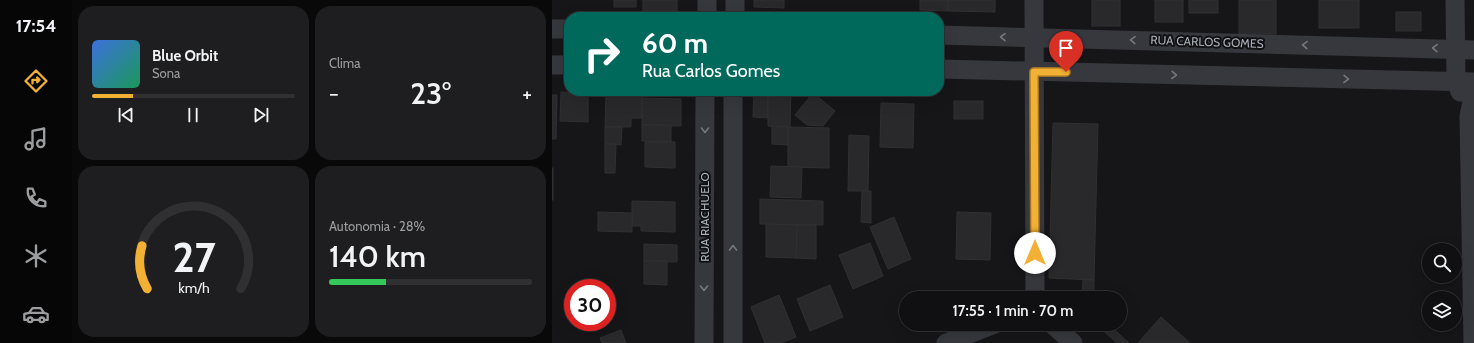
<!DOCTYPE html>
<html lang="pt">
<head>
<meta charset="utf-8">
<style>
  body { margin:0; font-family:Cabin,sans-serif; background:#1e1e20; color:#f1f3f6; height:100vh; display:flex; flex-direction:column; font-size:15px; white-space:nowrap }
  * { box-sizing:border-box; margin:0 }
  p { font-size:13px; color:#9c9d9f }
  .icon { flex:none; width:22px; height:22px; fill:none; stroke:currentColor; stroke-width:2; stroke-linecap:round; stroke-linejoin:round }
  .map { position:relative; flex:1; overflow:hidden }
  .side { display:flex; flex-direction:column; gap:6px; padding:6px; background:#09090a; width:480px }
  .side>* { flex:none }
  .hud { position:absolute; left:12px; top:12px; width:380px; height:84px; border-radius:16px; box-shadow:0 4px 16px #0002,0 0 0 1px #303032; background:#00695c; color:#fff; overflow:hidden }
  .controls { position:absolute; left:870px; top:243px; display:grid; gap:8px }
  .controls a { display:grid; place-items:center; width:40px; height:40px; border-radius:50%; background:#101012; box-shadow:0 4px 16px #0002,0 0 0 1px #303032; font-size:20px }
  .speed { position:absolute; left:12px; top:279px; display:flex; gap:8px; font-size:20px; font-weight:700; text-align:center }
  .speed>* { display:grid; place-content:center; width:52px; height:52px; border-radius:50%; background:#101012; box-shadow:0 4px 16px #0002,0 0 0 1px #303032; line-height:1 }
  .speed .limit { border:6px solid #d22; background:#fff; color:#111 }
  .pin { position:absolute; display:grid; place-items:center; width:34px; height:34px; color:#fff; margin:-41px -17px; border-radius:50% 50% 50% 0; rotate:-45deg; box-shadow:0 0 4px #0007 }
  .pin .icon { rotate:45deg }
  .me { position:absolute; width:44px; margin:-22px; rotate:0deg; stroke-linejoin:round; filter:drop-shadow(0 0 3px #0008) }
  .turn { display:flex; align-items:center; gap:14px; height:84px; padding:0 12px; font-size:18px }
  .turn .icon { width:52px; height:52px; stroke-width:2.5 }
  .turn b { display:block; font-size:28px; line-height:34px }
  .big { font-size:30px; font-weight:600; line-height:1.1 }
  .side .card { flex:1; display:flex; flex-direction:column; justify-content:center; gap:6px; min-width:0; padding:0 14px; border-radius:16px; background:#1e1e20 }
  .side .dial { align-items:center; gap:0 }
  .dial svg { height:104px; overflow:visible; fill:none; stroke:#303032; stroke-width:7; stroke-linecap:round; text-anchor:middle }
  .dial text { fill:#f1f3f6; stroke:none }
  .song { display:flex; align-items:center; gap:12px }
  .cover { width:48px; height:48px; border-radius:6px; background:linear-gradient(135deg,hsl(220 70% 55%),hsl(150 70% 35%)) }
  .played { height:4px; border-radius:2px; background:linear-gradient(90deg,#f2b134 20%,#303032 20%) }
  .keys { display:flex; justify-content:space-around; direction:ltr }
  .heat { display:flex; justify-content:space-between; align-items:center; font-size:22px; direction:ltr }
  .charge { height:6px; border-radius:3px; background:linear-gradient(90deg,#34c759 28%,#303032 0) }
  .side .tiles { flex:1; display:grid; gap:6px; grid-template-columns:repeat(2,1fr) }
  .trip { position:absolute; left:347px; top:291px; width:228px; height:40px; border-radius:20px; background:#101012; box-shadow:0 4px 16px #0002,0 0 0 1px #303032; font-weight:600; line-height:40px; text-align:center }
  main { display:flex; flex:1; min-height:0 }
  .menu { display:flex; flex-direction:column; width:72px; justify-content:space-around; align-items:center; background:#060607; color:#9c9d9f }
  .menu .icon { width:28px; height:28px }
  .menu .current { color:#f2b134 }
  .menu b { font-size:18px; color:#f1f3f6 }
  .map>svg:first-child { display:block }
  .building { fill:#29292c; stroke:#303034 }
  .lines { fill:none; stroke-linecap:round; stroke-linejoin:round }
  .street { stroke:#37383d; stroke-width:19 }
  .oneway { stroke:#757881 }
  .route-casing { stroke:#9d7322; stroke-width:10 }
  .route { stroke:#f2b134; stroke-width:7 }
  .labels { text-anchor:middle; stroke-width:4; stroke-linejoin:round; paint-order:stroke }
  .street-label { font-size:12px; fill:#a8adb8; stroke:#111113 }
</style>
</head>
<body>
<main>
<nav class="menu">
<b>17:54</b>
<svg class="icon current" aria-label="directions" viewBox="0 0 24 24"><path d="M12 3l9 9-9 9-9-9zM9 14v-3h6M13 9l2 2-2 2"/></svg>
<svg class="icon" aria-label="music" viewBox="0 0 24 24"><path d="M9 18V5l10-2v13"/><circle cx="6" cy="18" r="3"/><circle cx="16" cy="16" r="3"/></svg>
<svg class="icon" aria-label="phone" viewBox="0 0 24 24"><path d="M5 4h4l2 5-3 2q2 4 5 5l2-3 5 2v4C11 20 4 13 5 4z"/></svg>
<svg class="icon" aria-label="climate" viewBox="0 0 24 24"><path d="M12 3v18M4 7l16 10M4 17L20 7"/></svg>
<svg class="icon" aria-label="car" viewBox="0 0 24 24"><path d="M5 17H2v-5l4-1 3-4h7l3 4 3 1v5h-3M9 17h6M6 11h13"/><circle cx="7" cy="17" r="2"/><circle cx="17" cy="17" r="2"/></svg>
</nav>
<section class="side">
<div class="tiles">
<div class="card">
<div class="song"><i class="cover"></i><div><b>Blue Orbit</b><p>Sona</p></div></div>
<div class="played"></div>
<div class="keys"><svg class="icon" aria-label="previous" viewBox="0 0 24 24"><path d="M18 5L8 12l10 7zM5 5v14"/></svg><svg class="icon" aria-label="pause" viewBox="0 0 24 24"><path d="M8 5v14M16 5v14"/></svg><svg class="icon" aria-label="next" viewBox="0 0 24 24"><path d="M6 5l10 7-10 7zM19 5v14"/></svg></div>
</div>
<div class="card"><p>Clima</p>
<div class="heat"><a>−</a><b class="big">23°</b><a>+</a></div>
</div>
<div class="card dial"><svg viewBox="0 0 100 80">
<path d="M14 69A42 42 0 1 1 86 69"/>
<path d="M14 69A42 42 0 0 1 10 36" stroke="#f2b134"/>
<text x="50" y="56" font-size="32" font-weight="700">27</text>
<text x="50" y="72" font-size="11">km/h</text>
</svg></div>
<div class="card"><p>Autonomia · 28%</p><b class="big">140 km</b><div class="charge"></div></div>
</div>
</section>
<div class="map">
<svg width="922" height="343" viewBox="0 0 922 343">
  <rect width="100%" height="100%" fill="#161618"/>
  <g class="building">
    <rect x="62" y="0" width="22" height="7"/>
    <rect x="91" y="0" width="34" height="11"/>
    <polygon points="202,0 232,0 232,8 202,7"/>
    <polygon points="368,0 396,0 396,11 368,10"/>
    <polygon points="396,0 443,0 443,12 396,11"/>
    <rect x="540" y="0" width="28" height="26"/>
    <rect x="603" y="0" width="28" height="22"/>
    <rect x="637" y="0" width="29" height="13"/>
    <rect x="687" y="0" width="37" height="34"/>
    <rect x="767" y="0" width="40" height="28"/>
    <rect x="844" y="12" width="25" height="19"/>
    <polygon points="202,91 216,91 216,118 201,117"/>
    <polygon points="216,91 239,91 238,127 216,126"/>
    <polygon points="9,92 36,93 36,122 8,121"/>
    <polygon points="54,93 90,94 90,118 79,118 79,127 53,127"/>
    <polygon points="261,93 283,111 271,126 255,125 243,115"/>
    <polygon points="0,95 5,95 4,139 0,139"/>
    <polygon points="90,98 129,99 129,126 90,125"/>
    <rect x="402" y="101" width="29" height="18"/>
    <polygon points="329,103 362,104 361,148 328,147"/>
    <polygon points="501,123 546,124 542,280 497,278"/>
    <polygon points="90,125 119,125 119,142 90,141"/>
    <polygon points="220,126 236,127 236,145 220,144"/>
    <polygon points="53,127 70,127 69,145 53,144"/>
    <polygon points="236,127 277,128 277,168 236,167"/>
    <polygon points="297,135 317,136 316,191 296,191"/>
    <polygon points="93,142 123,142 123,168 93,167"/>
    <polygon points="53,144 64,144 63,173 53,173"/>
    <polygon points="219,166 250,167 249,198 218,197"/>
    <rect x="0" y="168" width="1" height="32"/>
    <polygon points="310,191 319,191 319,223 309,222"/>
    <polygon points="208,199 271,201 271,225 208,224"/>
    <polygon points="80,201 123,202 123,232 89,231 89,226 80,226"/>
    <polygon points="46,212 80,213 80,232 46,231"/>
    <polygon points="405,212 439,213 438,260 404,259"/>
    <polygon points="342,217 359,259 336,269 318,227"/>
    <polygon points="214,224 245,225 244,258 214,257"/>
    <polygon points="245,225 264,225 264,259 244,258"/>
    <polygon points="318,243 331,276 301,289 287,255"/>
    <polygon points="92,244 125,245 125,262 92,261"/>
    <polygon points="92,261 115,261 115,285 92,284"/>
    <polygon points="531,279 542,280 542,298 530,298"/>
    <polygon points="278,285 291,317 258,331 245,299"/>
    <polygon points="227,295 244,337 229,343 213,343 199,307"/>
    <polygon points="609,317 638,343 586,343"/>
    <polygon points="544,324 556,324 577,343 565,343"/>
    <polygon points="69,330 74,343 50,343 48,338"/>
  </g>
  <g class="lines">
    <g class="street">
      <polyline points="482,0 483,298"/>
      <polyline points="903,0 904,81 908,92"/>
      <polyline points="155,17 155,0"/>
      <polyline points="183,17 183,0"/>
      <polyline points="0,29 17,29"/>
      <polyline points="387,35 922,50"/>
      <polyline points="0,65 17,65"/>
      <polyline points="387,69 922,82"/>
      <polyline points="181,91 181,343"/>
      <polyline points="500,324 521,343"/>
      <polyline points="152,343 153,91"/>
      <polyline points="394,343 443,324"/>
      <polyline points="921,343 917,116 922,91"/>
    </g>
  </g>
  <defs><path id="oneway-chevron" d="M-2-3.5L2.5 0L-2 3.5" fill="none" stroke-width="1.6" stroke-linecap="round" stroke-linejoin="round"/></defs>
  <g class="oneway">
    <use href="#oneway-chevron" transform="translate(451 37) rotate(-179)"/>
    <use href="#oneway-chevron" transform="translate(581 40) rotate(-178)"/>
    <use href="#oneway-chevron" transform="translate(753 45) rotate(-178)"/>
    <use href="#oneway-chevron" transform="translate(883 48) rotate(-178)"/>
    <use href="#oneway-chevron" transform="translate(622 75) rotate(1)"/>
    <use href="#oneway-chevron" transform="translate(794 79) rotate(1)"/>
    <use href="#oneway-chevron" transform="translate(153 130) rotate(90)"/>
    <use href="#oneway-chevron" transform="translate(181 248) rotate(-90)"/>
    <use href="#oneway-chevron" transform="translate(152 288) rotate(90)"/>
  </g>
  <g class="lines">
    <g class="route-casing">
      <polyline id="route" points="483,253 482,72 514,72"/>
    </g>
    <use href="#route" class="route"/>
  </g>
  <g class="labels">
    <g class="street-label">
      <text transform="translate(655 42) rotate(2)" y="4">RUA CARLOS GOMES</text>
      <text transform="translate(153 217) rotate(-90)" y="4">RUA RIACHUELO</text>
    </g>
  </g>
</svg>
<div class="controls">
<a><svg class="icon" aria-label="search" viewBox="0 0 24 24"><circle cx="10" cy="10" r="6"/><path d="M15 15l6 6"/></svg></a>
<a><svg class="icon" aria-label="layers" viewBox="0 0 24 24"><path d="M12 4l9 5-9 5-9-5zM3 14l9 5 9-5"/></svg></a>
</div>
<div class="speed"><div class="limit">30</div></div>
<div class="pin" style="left:514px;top:72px;background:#d93025"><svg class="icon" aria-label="arrive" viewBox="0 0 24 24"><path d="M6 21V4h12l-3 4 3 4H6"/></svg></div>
<svg class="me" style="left:483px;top:253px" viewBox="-20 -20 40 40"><circle r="19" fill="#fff"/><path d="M0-13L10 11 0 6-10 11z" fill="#f2b134"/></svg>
<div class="trip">17:55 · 1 min · 70 m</div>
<div class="hud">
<div class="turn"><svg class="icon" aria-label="right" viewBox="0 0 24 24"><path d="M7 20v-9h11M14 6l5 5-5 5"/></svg><div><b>60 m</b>Rua Carlos Gomes</div></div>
</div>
</div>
</main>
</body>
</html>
